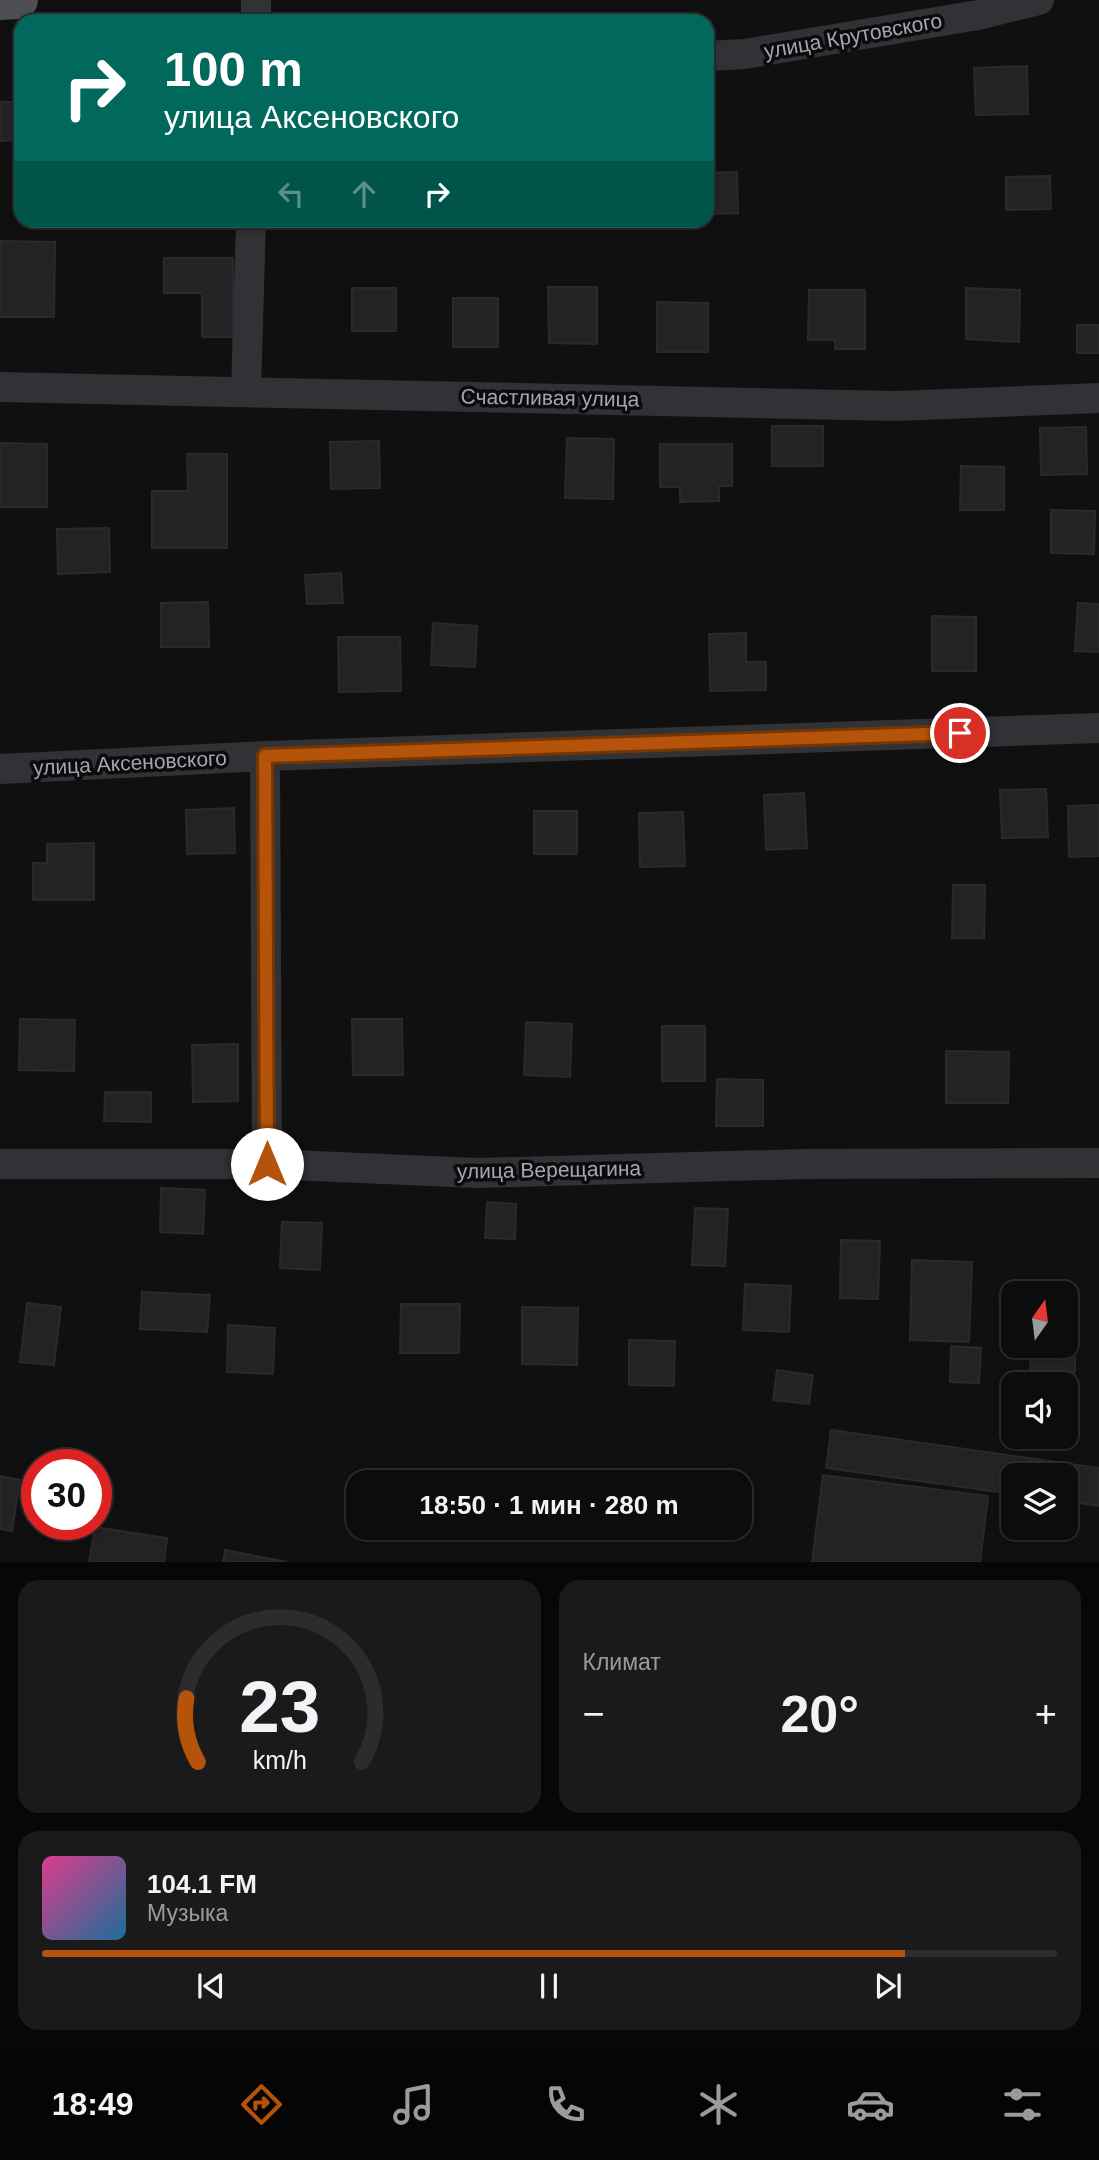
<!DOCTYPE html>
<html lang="ru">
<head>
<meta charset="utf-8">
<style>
  body { margin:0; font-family:Arial,sans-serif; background:#1a1a1b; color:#f1f3f6; height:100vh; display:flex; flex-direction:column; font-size:26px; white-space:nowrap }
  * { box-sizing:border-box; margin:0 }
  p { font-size:23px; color:#9a9b9d }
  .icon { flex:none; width:38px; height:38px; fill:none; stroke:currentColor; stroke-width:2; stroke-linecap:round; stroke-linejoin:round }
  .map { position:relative; height:1562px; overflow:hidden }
  .drawer { display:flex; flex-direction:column; gap:18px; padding:18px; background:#070707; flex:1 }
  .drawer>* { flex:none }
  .guide { position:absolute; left:14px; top:14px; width:700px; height:214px; border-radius:21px; box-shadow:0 4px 10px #0003,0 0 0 2px #2c2c2e; background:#00695c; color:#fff; overflow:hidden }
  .needle { width:46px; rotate:14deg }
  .buttons { position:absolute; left:1001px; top:1281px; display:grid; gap:14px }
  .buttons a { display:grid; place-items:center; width:77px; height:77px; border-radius:14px; background:#0c0c0d; box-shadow:0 4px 10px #0003,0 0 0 2px #2c2c2e; font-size:35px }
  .speed { position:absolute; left:21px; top:1449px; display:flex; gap:14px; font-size:35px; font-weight:700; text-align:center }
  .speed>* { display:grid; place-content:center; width:91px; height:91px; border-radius:50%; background:#0c0c0d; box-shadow:0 4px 10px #0003,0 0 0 2px #2c2c2e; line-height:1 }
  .speed .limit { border:10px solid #d22; background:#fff; color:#111 }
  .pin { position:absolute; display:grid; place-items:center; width:60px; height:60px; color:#fff; margin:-30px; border:4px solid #fff; border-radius:50%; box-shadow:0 2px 7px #0007 }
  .me { position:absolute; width:77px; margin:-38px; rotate:0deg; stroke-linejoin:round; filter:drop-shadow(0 0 5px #0008) }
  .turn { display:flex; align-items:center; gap:24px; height:147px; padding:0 35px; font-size:32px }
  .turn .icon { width:91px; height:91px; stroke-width:2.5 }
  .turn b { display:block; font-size:49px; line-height:60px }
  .lanes { display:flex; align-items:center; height:66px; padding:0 35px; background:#0003; justify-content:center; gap:35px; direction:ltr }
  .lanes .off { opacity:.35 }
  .big { font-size:52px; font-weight:700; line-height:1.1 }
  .drawer .widget { flex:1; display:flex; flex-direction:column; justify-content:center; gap:10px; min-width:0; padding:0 24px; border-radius:21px; background:#1a1a1b }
  .drawer .dial { align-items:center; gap:0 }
  .dial svg { height:182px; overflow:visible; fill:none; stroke:#2c2c2e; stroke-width:7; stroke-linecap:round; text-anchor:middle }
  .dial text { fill:#f1f3f6; stroke:none }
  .song { display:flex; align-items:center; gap:21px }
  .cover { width:84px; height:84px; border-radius:10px; background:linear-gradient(135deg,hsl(330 70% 55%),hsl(200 70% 35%)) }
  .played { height:7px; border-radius:4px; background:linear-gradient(90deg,#b45309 85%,#2c2c2e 85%) }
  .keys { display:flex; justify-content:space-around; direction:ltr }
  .heat { display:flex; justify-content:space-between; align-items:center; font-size:38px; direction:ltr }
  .drawer .tiles { flex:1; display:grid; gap:18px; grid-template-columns:1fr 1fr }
  .widget:last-child { grid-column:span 2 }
  .trip { position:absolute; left:346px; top:1470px; width:406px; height:70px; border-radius:21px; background:#0c0c0d; box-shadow:0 4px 10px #0003,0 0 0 2px #2c2c2e; font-weight:700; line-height:70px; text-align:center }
  .dock { display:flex; height:112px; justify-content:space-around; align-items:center; background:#050505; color:#9a9b9d }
  .dock .icon { width:49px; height:49px }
  .dock .current { color:#b45309 }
  .dock b { font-size:32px; color:#f1f3f6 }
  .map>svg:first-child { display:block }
  .building { fill:#232325; stroke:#2a2a2d; stroke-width:2 }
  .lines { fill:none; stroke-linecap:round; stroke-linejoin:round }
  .minor { stroke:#313236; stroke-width:30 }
  .major { stroke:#4d4f55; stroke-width:38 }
  .route-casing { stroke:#753606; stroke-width:18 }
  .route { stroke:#b45309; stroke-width:12 }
  .labels { text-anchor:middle; stroke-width:7; stroke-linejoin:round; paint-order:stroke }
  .street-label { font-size:21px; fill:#a2a6b2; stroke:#0b0b0c }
</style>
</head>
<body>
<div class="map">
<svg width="1099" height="1562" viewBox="0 0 1099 1562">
  <rect width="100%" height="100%" fill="#101011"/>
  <g class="building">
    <polygon points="1027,66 1028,114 976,115 974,68"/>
    <polygon points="15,91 21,91 21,140 0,141 0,102 15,102"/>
    <polygon points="737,172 738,213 707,214 707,173"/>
    <polygon points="1050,176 1051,209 1006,210 1006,177"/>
    <polygon points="0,241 55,242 54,317 0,317"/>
    <polygon points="164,258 233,258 233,337 202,337 202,293 164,293"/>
    <polygon points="548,287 597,287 597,344 549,343"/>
    <rect x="352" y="288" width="44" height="43"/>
    <polygon points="966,288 1020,290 1019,342 966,339"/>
    <polygon points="809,290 865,290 865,349 835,349 835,340 808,340"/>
    <rect x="453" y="298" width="45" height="49"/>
    <polygon points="657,302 708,303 708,352 657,352"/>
    <rect x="1077" y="325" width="22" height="28"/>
    <rect x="772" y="426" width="51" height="40"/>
    <polygon points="1086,427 1087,474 1041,475 1040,428"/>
    <polygon points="567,438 614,439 613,499 565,498"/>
    <polygon points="379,441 380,488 331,489 330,442"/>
    <polygon points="0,443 47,444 47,507 0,507"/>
    <polygon points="660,444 732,444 732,486 719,486 719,501 680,502 680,487 660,487"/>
    <polygon points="187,454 227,454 227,548 152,548 152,491 188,491"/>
    <polygon points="961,466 1004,467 1004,510 960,510"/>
    <polygon points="1051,510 1095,511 1094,554 1051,553"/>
    <polygon points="109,528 110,572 58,574 57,529"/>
    <polygon points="341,573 343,603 307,604 305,575"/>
    <polygon points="208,602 209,647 161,647 161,603"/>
    <polygon points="1078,603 1099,604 1099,652 1075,651"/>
    <polygon points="932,616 976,617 976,671 932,671"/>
    <polygon points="433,623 477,626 475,667 431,665"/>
    <polygon points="746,633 746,662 766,662 766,690 710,691 709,634"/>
    <polygon points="338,637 400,637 401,691 339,692"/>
    <polygon points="1046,789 1048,837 1002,838 1000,790"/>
    <polygon points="804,793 807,848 766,850 764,795"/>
    <polygon points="1099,805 1099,856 1069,857 1068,806"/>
    <polygon points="234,808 235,853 187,854 186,810"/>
    <rect x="534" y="811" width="43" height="43"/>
    <polygon points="683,812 685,866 640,867 639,813"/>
    <polygon points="94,843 94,900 33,900 33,863 47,863 47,844"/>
    <polygon points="953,885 985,885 984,938 952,938"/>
    <polygon points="20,1019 75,1020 74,1071 19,1070"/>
    <polygon points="352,1019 402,1019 403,1075 353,1075"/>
    <polygon points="526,1022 572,1024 570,1077 524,1075"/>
    <rect x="662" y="1026" width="43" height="55"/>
    <polygon points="238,1044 238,1101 193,1102 192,1045"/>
    <polygon points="946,1051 1009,1052 1008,1103 946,1103"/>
    <polygon points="717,1079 763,1080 763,1126 716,1126"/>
    <polygon points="105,1092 151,1092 151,1122 104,1121"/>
    <polygon points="161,1188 205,1190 203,1234 160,1232"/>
    <polygon points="487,1202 516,1204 515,1239 485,1238"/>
    <polygon points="695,1208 728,1209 725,1266 692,1265"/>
    <polygon points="282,1222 322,1223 320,1270 280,1268"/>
    <polygon points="841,1240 880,1241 878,1299 840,1298"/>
    <polygon points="912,1260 972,1262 969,1342 910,1340"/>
    <polygon points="745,1284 791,1286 789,1332 743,1330"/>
    <polygon points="142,1292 210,1295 207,1332 140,1329"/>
    <polygon points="27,1303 61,1307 54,1365 20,1362"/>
    <polygon points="401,1304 460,1304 459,1353 400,1353"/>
    <polygon points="522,1307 578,1308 577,1365 522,1364"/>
    <polygon points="1066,1323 1075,1324 1075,1372 1030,1371 1031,1346 1066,1346"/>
    <polygon points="228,1325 275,1328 273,1374 227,1372"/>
    <polygon points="629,1340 675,1341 674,1386 629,1385"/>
    <polygon points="951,1346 981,1348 979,1383 950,1382"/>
    <polygon points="777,1370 813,1375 809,1404 773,1400"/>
    <polygon points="831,1430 1099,1468 1099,1506 1066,1501 1066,1475 1013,1475 1013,1494 826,1468"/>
    <polygon points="823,1475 988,1496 980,1562 812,1562"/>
    <polygon points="0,1476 20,1480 12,1531 0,1529"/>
    <polygon points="95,1527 167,1538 164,1562 89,1562"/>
    <polygon points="225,1550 287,1562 223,1562"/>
  </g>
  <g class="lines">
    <g class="minor">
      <polyline points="256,21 256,0"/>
      <polyline points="707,56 745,54 978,15 1039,0"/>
      <polyline points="0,387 896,406 1099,398"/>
      <polyline points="246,392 251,220"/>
      <polyline points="265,756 267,1164"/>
      <polyline points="0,769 265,756 1099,728"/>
      <polyline points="0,1164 267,1164 477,1173 804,1164 1099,1163"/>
    </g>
    <polyline class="major" points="0,1 19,0"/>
  </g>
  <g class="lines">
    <g class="route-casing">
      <polyline id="route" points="267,1164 265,756 960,733"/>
    </g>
    <use href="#route" class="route"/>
  </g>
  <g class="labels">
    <g class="street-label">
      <text transform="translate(853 36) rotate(-10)" y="7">улица Крутовского</text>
      <text transform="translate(550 398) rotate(1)" y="7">Счастливая улица</text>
      <text transform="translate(130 763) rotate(-3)" y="7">улица Аксеновского</text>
      <text transform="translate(549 1170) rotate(-1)" y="7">улица Верещагина</text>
    </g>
  </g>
</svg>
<div class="buttons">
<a><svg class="needle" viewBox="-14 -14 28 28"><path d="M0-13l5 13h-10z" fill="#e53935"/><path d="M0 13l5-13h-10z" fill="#9a9b9d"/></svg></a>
<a><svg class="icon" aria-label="sound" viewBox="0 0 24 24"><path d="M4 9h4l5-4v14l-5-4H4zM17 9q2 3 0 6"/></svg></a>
<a><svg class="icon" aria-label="layers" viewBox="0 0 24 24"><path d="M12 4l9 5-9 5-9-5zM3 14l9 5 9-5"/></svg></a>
</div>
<div class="speed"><div class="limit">30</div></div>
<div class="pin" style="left:960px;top:733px;background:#d93025"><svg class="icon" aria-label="arrive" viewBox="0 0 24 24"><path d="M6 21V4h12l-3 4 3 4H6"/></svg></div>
<svg class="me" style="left:267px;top:1164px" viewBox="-20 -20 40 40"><circle r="19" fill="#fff"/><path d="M0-13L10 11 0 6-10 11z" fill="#b45309"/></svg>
<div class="trip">18:50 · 1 мин · 280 m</div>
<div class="guide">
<div class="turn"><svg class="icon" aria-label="right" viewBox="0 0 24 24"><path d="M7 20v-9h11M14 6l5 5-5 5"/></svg><div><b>100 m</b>улица Аксеновского</div></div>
<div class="lanes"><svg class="icon off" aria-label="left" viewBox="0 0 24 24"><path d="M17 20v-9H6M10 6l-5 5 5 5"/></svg><svg class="icon off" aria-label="ahead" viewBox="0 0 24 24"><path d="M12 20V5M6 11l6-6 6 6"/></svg><svg class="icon" aria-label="right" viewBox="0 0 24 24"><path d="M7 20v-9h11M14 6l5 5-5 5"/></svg></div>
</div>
</div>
<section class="drawer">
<div class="tiles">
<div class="widget dial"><svg viewBox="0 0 100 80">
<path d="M14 69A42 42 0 1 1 86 69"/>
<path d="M14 69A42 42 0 0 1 9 41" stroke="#b45309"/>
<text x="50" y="56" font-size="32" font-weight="700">23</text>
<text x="50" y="72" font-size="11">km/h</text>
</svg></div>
<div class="widget"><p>Климат</p>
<div class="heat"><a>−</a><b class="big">20°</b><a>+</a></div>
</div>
<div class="widget">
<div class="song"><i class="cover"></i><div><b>104.1 FM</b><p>Музыка</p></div></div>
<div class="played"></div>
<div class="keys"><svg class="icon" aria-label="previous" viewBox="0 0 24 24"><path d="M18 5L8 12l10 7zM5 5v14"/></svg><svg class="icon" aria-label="pause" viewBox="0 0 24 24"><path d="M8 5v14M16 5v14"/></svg><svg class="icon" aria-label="next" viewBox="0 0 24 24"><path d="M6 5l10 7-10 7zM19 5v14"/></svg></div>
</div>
</div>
</section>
<nav class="dock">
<b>18:49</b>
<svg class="icon current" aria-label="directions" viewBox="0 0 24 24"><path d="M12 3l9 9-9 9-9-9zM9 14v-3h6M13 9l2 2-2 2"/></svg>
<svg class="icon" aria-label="music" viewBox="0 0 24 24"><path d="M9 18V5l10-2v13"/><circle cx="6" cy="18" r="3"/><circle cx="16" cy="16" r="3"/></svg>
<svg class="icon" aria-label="phone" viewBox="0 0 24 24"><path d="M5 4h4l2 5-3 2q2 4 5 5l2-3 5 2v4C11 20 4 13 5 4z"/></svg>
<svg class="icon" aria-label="climate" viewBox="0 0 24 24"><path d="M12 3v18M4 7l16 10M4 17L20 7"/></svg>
<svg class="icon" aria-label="car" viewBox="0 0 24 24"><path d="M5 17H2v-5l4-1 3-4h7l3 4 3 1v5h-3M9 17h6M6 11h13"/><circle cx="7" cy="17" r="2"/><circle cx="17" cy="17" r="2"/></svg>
<svg class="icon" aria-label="filters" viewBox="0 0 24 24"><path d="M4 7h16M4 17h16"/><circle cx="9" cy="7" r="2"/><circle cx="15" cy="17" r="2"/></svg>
</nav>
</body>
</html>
